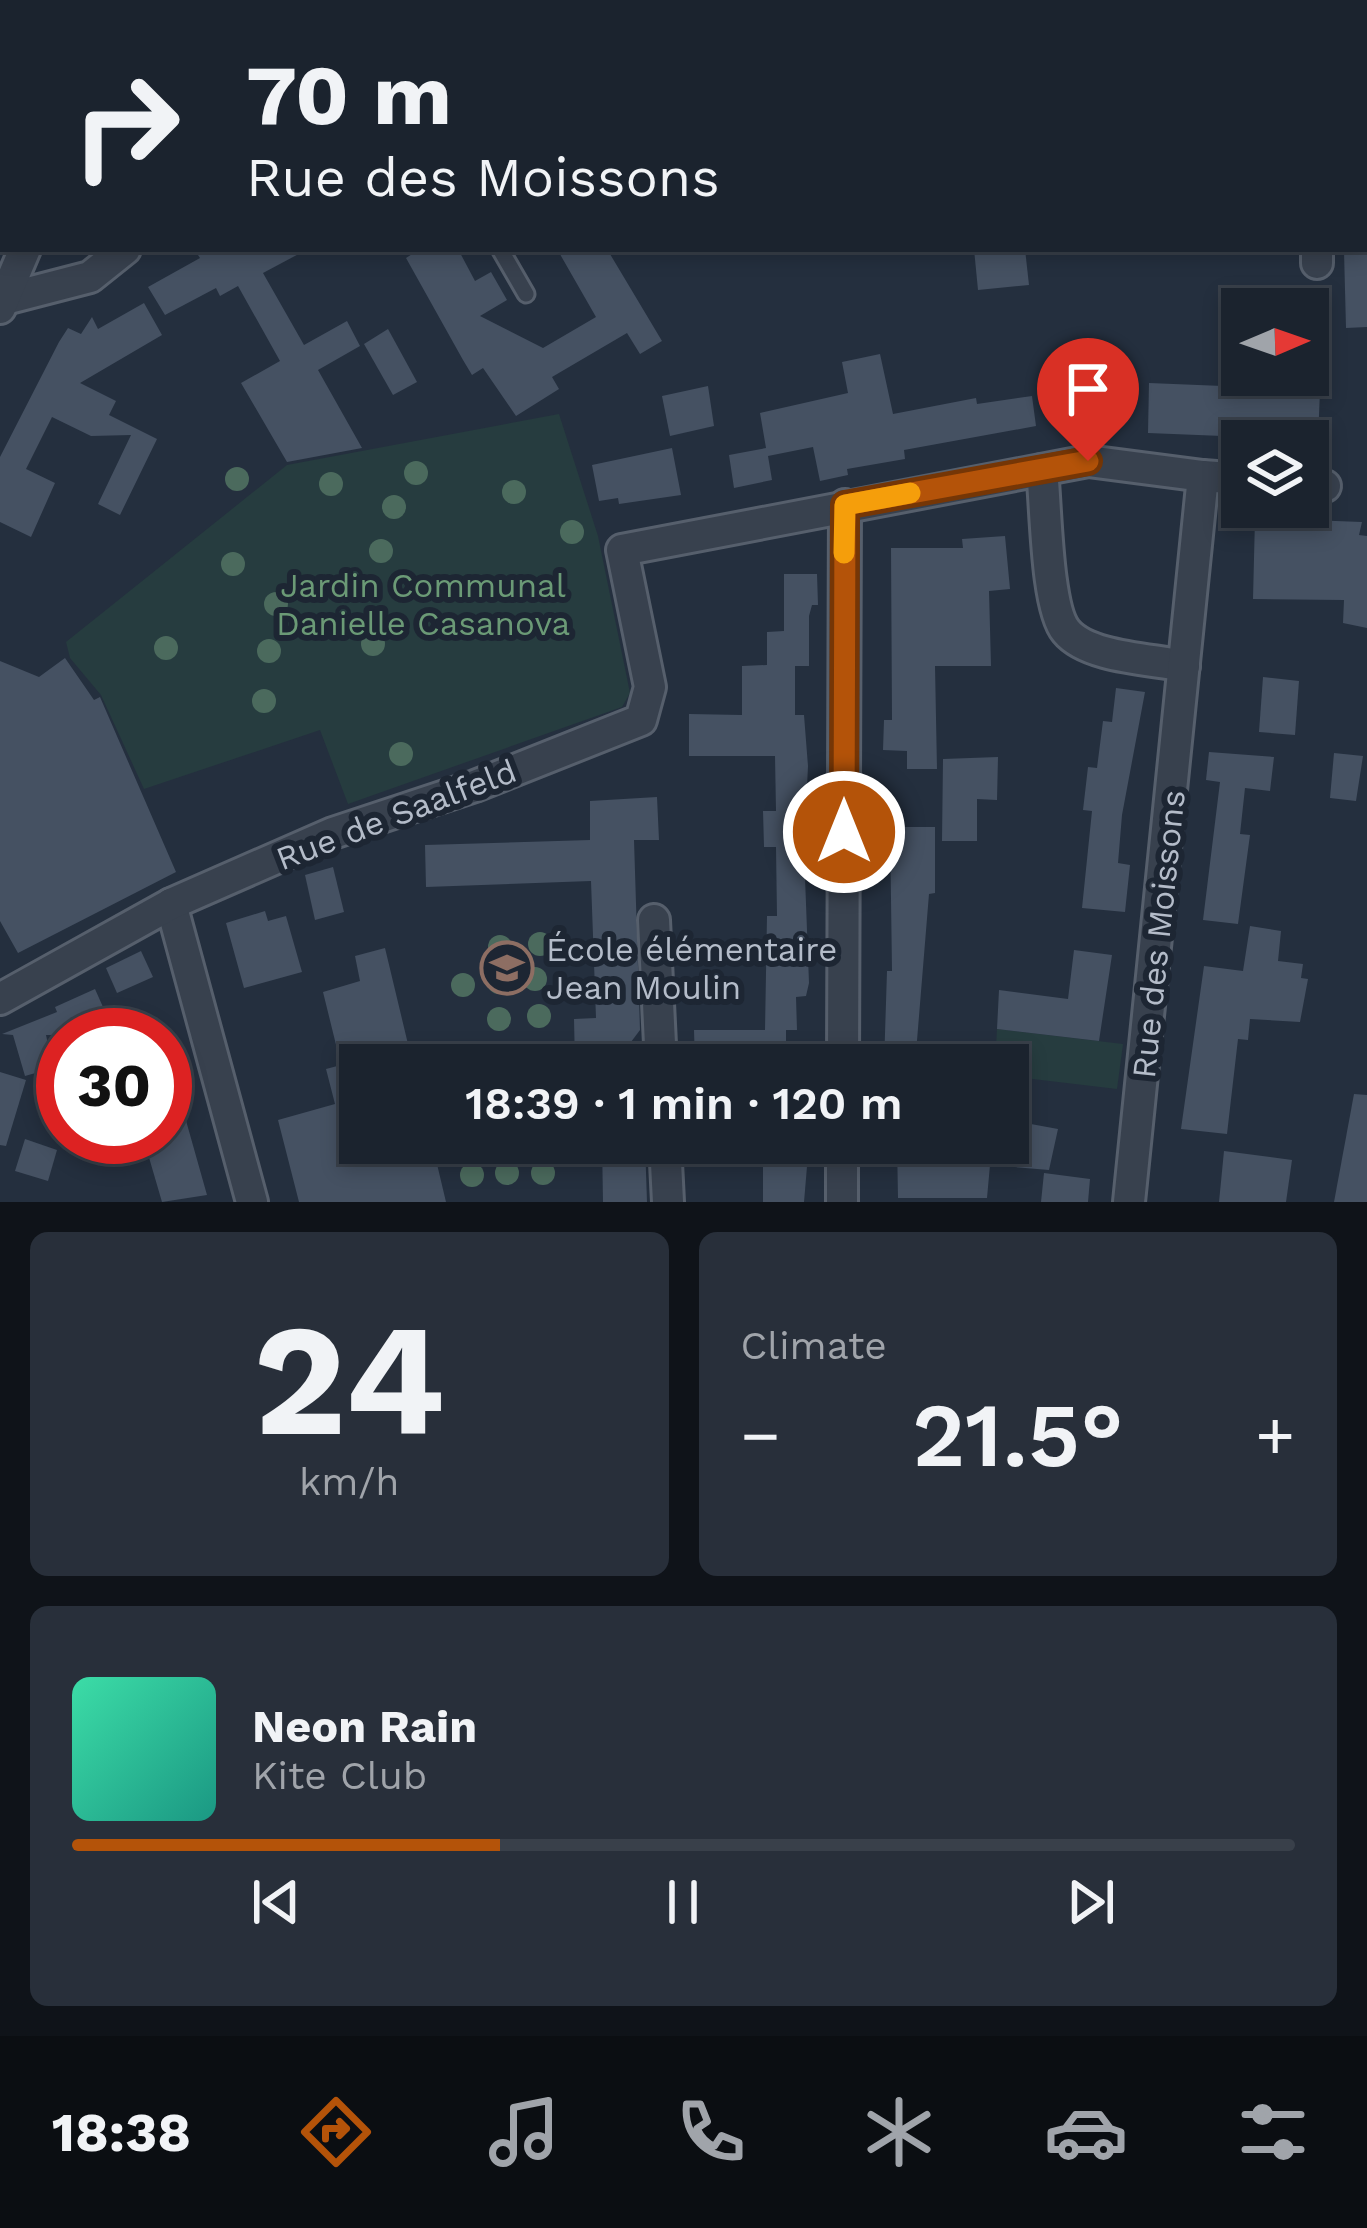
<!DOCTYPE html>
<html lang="en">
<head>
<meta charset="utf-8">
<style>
  body { margin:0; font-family:"Work Sans",sans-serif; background:#282f3a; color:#f1f3f6; height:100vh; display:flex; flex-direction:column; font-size:45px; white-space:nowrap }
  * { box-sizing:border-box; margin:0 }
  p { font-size:39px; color:#a0a4aa }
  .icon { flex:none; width:66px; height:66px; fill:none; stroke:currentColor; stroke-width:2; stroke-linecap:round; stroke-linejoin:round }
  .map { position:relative; height:1202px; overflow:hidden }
  .details { display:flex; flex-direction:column; gap:30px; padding:30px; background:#0f1319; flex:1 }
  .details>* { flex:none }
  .hud { position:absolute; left:0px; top:0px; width:1368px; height:252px; box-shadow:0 6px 18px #0003,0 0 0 3px #39404a; background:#1b232e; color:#f1f3f6; overflow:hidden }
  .needle { width:78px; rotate:88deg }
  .fabs { position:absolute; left:1221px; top:288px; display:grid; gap:24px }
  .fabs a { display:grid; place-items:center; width:108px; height:108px; border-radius:0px; background:#1b232e; box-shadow:0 6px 18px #0003,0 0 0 3px #39404a; font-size:60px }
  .speed { position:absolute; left:36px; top:1008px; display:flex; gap:24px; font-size:60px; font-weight:700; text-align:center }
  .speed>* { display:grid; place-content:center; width:156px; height:156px; border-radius:50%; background:#1b232e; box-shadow:0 6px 18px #0003,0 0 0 3px #39404a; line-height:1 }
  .speed .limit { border:18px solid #d22; background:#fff; color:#111 }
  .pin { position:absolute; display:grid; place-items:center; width:102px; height:102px; color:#fff; margin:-123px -51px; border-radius:50% 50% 50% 0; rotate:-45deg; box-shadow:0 0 12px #0007 }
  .pin .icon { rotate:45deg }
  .me { position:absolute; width:132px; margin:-66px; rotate:0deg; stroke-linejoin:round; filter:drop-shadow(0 0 9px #0008) }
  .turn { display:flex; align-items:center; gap:42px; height:252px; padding:0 48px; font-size:54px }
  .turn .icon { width:156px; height:156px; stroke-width:2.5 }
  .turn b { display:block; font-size:84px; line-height:102px }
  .big { font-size:90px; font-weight:600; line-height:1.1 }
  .details .tile { flex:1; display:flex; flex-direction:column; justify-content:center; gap:18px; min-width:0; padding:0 42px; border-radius:18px; background:#282f3a }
  .details .dial { align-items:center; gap:0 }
  .dial b { font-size:156px; line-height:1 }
  .song { display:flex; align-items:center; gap:36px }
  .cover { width:144px; height:144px; border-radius:18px; background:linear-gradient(135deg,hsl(160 70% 55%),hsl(170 70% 35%)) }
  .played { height:12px; border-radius:6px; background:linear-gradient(90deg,#b45309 35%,#39404a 35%) }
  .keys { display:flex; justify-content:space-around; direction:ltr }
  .heat { display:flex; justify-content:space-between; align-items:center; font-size:66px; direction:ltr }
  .details .tiles { flex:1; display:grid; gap:30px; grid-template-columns:1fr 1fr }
  .tile:last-child { grid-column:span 2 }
  .trip { position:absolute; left:339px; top:1044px; width:690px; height:120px; border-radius:0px; background:#1b232e; box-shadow:0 6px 18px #0003,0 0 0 3px #39404a; font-weight:600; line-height:120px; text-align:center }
  .tab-bar { display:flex; height:192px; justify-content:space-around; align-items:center; background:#0b0e12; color:#a0a4aa }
  .tab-bar .icon { width:84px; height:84px }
  .tab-bar .active { color:#b45309 }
  .tab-bar b { font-size:54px; color:#f1f3f6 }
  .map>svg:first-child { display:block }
  .green { fill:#263c3f }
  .building { fill:#455162 }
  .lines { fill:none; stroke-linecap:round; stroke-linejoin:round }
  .lane-casing { stroke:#565f6c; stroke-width:21 }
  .street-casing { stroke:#565f6c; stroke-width:36 }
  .lane { stroke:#38414e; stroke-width:15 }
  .street { stroke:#38414e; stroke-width:30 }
  .tree { fill:#4b6a5d }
  .route-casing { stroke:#753606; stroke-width:30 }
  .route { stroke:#b45309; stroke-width:21 }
  .slow { stroke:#f59e0b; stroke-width:21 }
  .labels { text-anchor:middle; stroke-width:12; stroke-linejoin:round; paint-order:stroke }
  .park-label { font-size:33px; fill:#6b9a76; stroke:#1d2633 }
  .street-label { font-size:33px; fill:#b4bcc9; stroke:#1d2633 }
  .poi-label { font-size:33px; fill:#b4bcc9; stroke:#1d2633; text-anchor:start }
</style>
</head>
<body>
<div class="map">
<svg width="1367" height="1202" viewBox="0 0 1367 1202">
  <rect width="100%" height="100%" fill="#242f3e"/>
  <g class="green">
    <polygon points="559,414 598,536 630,693 622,707 348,804 320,730 144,789 101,695 70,658 66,642 287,465"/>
    <polygon points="997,1029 1123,1044 1117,1089 1008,1076 1008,1065 995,1065"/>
  </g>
  <g class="building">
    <polygon points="194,249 308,249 263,273 304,345 347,321 360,346 318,370 362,448 287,462 241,383 280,361 238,286 220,296 216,288 165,315 148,287 200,258"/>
    <polygon points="420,249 458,249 475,281 491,272 507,300 480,316 543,348 596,317 557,249 607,249 662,341 640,354 627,333 552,377 559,389 516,416 483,368 472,375 463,360 406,258"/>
    <polygon points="974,249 1025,249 1029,285 978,290"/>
    <polygon points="1367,249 1367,327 1346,328 1344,251"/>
    <polygon points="144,303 162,335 80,383 116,401 109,415 157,439 120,515 98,504 131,435 91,436 52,417 26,469 55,483 31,537 0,522 0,457 59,342 68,328 81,334 92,317 98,329"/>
    <polygon points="388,329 417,382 393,395 364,344"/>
    <polygon points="880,354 893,414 976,398 977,404 1032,396 1036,426 904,450 905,459 847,469 848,475 820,481 813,447 768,456 772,480 734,488 729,455 766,448 760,413 848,393 842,362"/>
    <polygon points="1149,383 1320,390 1318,440 1148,433"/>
    <polygon points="708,386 714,426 670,436 662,396"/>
    <polygon points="672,448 681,495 619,504 618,498 599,501 592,465"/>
    <polygon points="1255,518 1362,522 1359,535 1367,536 1367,628 1343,623 1344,600 1253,599"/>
    <polygon points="1005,536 1010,589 989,591 991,666 935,666 937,769 907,769 907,751 883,750 884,720 892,720 891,548 963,548 962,539"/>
    <polygon points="784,574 817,574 818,605 812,605 809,616 809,666 795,666 795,715 804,715 808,766 804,851 809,983 806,996 796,997 797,1030 786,1030 786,1056 695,1065 694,1030 765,1030 767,916 777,916 776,847 764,847 763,811 776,811 775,756 689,756 689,714 742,715 742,666 767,665 767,632 784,631"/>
    <polygon points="65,658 94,700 100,697 176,872 18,953 0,921 0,661 39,677"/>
    <polygon points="1263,677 1299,681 1295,735 1259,732"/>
    <polygon points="1116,688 1145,692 1122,815 1118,863 1130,865 1125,912 1082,908 1092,811 1083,810 1088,767 1097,768 1103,721 1112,722"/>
    <polygon points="1209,752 1274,757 1270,791 1245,788 1240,834 1250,835 1238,924 1203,920 1220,782 1206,780"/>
    <polygon points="1334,753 1363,756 1356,801 1330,798"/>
    <polygon points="998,757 997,800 977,799 977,841 942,841 943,759"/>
    <polygon points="657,797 659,840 634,840 640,1030 628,1046 628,1065 575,1065 574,1019 596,1018 591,881 426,887 425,845 590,840 590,801"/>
    <polygon points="890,827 935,827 935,893 929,894 915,1065 884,1065 887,971 892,971"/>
    <polygon points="333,867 344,912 315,920 305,875"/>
    <polygon points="265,911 268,921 286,916 302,972 244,988 226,923"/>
    <polygon points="1250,926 1281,931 1278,961 1303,964 1301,978 1308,979 1300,1022 1250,1019 1248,1040 1238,1039 1227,1134 1181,1129 1204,966 1243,971"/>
    <polygon points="385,948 413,1065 360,1065 360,1143 432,1143 446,1202 299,1202 278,1120 335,1104 326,1069 341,1065 323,992 360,981 355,956"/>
    <polygon points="1074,950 1112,955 1099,1041 997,1029 999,990 1068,999"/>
    <polygon points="141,951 153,977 117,993 106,968"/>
    <polygon points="95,989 111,1025 89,1035 46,1035 53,1068 25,1076 13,1035 2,1034 57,1012 55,1007"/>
    <polygon points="172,1071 207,1195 162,1202 143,1137 165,1137 165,1072"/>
    <polygon points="0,1072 26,1080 6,1146 0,1145"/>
    <polygon points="1354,1094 1367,1095 1367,1202 1334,1202"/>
    <polygon points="1020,1122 1058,1129 1049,1170 990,1165 987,1198 898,1198 897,1143 939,1149 939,1143 1015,1143"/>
    <polygon points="25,1139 57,1150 48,1181 15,1171"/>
    <polygon points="602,1143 645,1143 647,1202 603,1202"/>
    <polygon points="780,1143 809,1143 804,1202 763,1202 763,1165 780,1166"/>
    <polygon points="1224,1151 1292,1160 1286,1202 1219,1202"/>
    <polygon points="1044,1173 1090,1179 1088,1202 1041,1202"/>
  </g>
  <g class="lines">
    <g class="lane-casing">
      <g id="lane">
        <polyline points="42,0 43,3"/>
        <polyline points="500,249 526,294"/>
      </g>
    </g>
    <g class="street-casing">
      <g id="street">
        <polyline points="1310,0 1310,3"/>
        <polyline points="122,3 123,0"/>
        <polyline points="432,3 436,0"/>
        <polyline points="1317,249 1317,263"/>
        <polyline points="5,299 90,277 125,249"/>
        <polyline points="0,308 25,249"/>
        <path d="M1042,470C1046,504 1046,607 1066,631C1088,658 1152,659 1184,666"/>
        <polyline points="1203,476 1242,479"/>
        <polyline points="1308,484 1325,486"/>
        <polyline points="171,904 252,1202"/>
        <polyline points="654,920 661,1065"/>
        <polyline points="0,999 171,904 333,833 475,786 641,720 650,687 622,550 1088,461 1203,476 1129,1202"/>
        <polyline points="843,1065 845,505"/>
        <polyline points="665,1143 668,1202"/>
        <polyline points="842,1202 842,1143"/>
      </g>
    </g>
    <use href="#lane" class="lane"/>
    <use href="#street" class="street"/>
  </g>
  <g class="tree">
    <circle cx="416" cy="473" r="12"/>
    <circle cx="237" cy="479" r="12"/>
    <circle cx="331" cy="484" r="12"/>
    <circle cx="514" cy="492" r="12"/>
    <circle cx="394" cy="507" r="12"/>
    <circle cx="572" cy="532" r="12"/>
    <circle cx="381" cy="551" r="12"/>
    <circle cx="233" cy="564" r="12"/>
    <circle cx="276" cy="604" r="12"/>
    <circle cx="373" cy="644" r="12"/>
    <circle cx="166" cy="648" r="12"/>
    <circle cx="269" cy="651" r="12"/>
    <circle cx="264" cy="701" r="12"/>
    <circle cx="401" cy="754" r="12"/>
    <circle cx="540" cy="944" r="12"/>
    <circle cx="500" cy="947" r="12"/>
    <circle cx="535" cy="979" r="12"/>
    <circle cx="499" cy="982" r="12"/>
    <circle cx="463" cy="985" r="12"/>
    <circle cx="539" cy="1016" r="12"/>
    <circle cx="499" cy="1019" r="12"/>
    <circle cx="507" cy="1173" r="12"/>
    <circle cx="543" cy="1173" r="12"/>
    <circle cx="472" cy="1175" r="12"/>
  </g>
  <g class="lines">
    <g class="route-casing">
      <polyline id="route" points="844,832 845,505 1088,461"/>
    </g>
    <use href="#route" class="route"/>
    <polyline class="slow" points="844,553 845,505 910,493"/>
  </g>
  <defs>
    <g id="school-ring" transform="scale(2.7)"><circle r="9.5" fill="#1d2633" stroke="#8d6e63" stroke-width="1.5"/><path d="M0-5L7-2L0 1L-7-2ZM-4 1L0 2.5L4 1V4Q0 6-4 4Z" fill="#8d6e63"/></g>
  </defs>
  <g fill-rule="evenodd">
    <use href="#school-ring" x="507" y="968"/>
  </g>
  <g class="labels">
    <g class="park-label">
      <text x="423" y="597">Jardin Communal<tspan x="423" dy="38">Danielle Casanova</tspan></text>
    </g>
    <g class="street-label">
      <text transform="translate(396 814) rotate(-21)" y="12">Rue de Saalfeld</text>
      <text transform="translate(1158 934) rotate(-84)" y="12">Rue des Moissons</text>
    </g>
    <g class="poi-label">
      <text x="546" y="961">École élémentaire<tspan x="546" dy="38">Jean Moulin</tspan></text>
    </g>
  </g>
</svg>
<div class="fabs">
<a><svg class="needle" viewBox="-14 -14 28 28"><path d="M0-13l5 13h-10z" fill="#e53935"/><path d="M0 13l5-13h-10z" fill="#a0a4aa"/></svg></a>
<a><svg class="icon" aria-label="layers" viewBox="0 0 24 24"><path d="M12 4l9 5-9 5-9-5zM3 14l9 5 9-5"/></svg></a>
</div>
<div class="speed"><div class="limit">30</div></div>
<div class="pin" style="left:1088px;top:461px;background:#d93025"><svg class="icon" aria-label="arrive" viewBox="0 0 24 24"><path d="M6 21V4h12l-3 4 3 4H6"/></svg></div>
<svg class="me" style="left:844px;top:832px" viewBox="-20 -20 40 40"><circle r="17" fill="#b45309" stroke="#fff" stroke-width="3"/><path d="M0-11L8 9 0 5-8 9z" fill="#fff"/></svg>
<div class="trip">18:39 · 1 min · 120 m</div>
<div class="hud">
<div class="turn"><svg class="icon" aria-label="right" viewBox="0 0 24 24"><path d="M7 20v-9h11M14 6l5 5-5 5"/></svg><div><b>70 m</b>Rue des Moissons</div></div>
</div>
</div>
<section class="details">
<div class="tiles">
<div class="tile dial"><b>24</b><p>km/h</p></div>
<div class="tile"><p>Climate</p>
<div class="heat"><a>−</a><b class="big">21.5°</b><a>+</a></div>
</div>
<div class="tile">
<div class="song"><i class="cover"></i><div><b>Neon Rain</b><p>Kite Club</p></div></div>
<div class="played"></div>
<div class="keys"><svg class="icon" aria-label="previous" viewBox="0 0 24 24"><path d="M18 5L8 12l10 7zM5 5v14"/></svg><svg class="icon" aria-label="pause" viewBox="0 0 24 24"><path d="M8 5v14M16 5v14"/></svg><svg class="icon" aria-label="next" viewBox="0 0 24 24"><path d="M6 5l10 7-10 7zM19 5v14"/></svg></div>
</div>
</div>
</section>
<nav class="tab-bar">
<b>18:38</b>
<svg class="icon active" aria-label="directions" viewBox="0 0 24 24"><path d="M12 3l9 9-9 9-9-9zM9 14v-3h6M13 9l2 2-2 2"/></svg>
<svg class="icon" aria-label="music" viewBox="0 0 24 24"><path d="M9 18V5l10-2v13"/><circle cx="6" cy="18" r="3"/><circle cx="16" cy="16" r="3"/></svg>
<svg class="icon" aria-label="phone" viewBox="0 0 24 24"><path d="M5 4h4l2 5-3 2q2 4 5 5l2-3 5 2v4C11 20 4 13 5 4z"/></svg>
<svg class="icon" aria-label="climate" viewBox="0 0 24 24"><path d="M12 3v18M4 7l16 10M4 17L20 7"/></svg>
<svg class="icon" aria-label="car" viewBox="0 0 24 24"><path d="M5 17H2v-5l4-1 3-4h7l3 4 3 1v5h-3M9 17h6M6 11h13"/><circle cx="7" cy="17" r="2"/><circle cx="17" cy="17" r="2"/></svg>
<svg class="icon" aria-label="filters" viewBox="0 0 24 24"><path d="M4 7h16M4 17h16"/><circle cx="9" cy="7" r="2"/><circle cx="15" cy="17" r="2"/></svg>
</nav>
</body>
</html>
